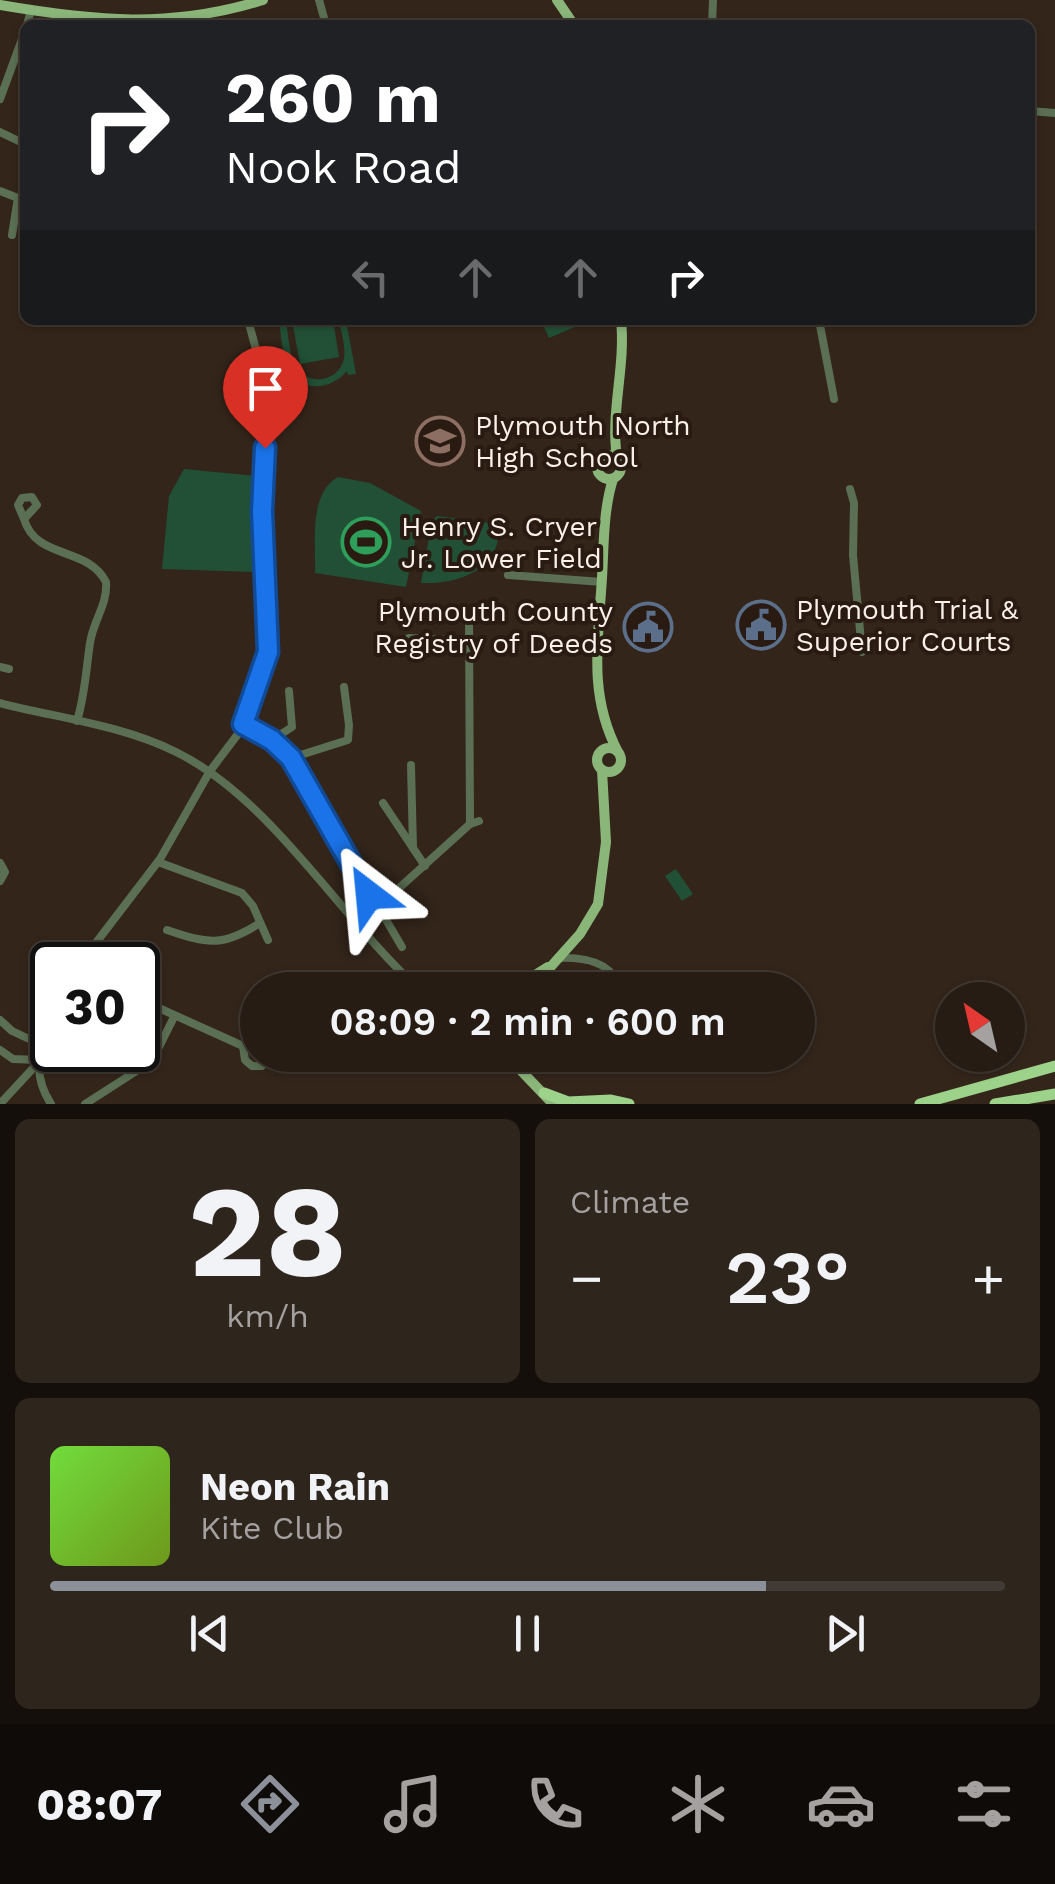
<!DOCTYPE html>
<html lang="en">
<head>
<meta charset="utf-8">
<style>
  body { margin:0; font-family:"Work Sans",sans-serif; background:#2e251d; color:#f1f3f6; height:100vh; display:flex; flex-direction:column; font-size:38px; white-space:nowrap }
  * { box-sizing:border-box; margin:0 }
  p { font-size:32px; color:#a4a1a0 }
  .icon { flex:none; width:55px; height:55px; fill:none; stroke:currentColor; stroke-width:2; stroke-linecap:round; stroke-linejoin:round }
  .map { position:relative; height:1104px; overflow:hidden }
  .side { display:flex; flex-direction:column; gap:15px; padding:15px; background:#150f0b; flex:1 }
  .side>* { flex:none }
  .top-card { position:absolute; left:20px; top:20px; width:1015px; height:305px; border-radius:15px; box-shadow:0 2px 8px #0004,0 0 0 2px #423a34; background:#202124; color:#fff; overflow:hidden }
  .needle { width:65px; rotate:326deg }
  .tools { position:absolute; left:935px; top:982px; display:grid; gap:20px }
  .tools a { display:grid; place-items:center; width:90px; height:90px; border-radius:50%; background:#261c14; box-shadow:0 2px 8px #0004,0 0 0 2px #423a34; font-size:50px }
  .speed { position:absolute; left:30px; top:942px; display:flex; gap:20px; font-size:50px; font-weight:700; text-align:center }
  .speed>* { display:grid; place-content:center; width:130px; height:130px; border-radius:50%; background:#261c14; box-shadow:0 2px 8px #0004,0 0 0 2px #423a34; line-height:1 }
  .speed .limit { border:5px solid #111; border-radius:15px; background:#fff; color:#111 }
  .pin { position:absolute; display:grid; place-items:center; width:85px; height:85px; color:#fff; margin:-102px -42px; border-radius:50% 50% 50% 0; rotate:-45deg; box-shadow:0 0 10px #0007 }
  .pin .icon { rotate:45deg }
  .me { position:absolute; width:110px; margin:-55px; rotate:331deg; stroke-linejoin:round; filter:drop-shadow(0 0 8px #0008) }
  .turn { display:flex; align-items:center; gap:35px; height:210px; padding:0 40px; font-size:45px }
  .turn .icon { width:130px; height:130px; stroke-width:2.5 }
  .turn b { display:block; font-size:70px; line-height:85px }
  .lanes { display:flex; align-items:center; height:95px; padding:0 40px; background:#0003; justify-content:center; gap:50px; direction:ltr }
  .lanes .off { opacity:.35 }
  .big { font-size:75px; font-weight:600; line-height:1.1 }
  .side .tile { flex:1; display:flex; flex-direction:column; justify-content:center; gap:15px; min-width:0; padding:0 35px; border-radius:15px; background:#2e251d }
  .side .dial { align-items:center; gap:0 }
  .dial b { font-size:130px; line-height:1 }
  .song { display:flex; align-items:center; gap:30px }
  .cover { width:120px; height:120px; border-radius:15px; background:linear-gradient(135deg,hsl(100 70% 55%),hsl(80 70% 35%)) }
  .played { height:10px; border-radius:5px; background:linear-gradient(90deg,#8c9099 75%,#423a34 75%) }
  .keys { display:flex; justify-content:space-around; direction:ltr }
  .heat { display:flex; justify-content:space-between; align-items:center; font-size:55px; direction:ltr }
  .side .tiles { flex:1; display:grid; gap:15px; grid-template-columns:1fr 1fr }
  .tile:last-child { grid-column:span 2 }
  .trip { position:absolute; left:240px; top:972px; width:575px; height:100px; border-radius:50px; background:#261c14; box-shadow:0 2px 8px #0004,0 0 0 2px #423a34; font-weight:600; line-height:100px; text-align:center }
  .dock { display:flex; height:160px; justify-content:space-around; align-items:center; background:#0f0b08; color:#a4a1a0 }
  .dock .icon { width:70px; height:70px }
  .dock .selected { color:#8c9099 }
  .dock b { font-size:45px; color:#f1f3f6 }
  .map>svg:first-child { display:block }
  .green { fill:#215036 }
  .lines { fill:none; stroke-linecap:round; stroke-linejoin:round }
  .minor { stroke:#5a6f53; stroke-width:8 }
  .major { stroke:#8bb67a; stroke-width:10 }
  .highway { stroke:#9dd28a; stroke-width:11 }
  .route-casing { stroke:#114b97; stroke-width:25 }
  .route { stroke:#1a73e8; stroke-width:18 }
  .labels { text-anchor:middle; stroke-width:8; stroke-linejoin:round; paint-order:stroke }
  .poi-label { font-size:28px; fill:#fbf1ea; stroke:#291b11; text-anchor:start }
</style>
</head>
<body>
<div class="map">
<svg width="1055" height="1104" viewBox="0 0 1055 1104">
  <rect width="100%" height="100%" fill="#33251a"/>
  <g class="green">
    <path d="M279,320H286C288,334 289,354 296,366C307,387 339,382 344,359C346,347 341,332 339,320H346L356,374L348,375L347,371C331,390 300,394 288,367C282,353 281,335 279,320Z"/>
    <polygon points="292,320 333,320 339,357 300,364"/>
    <polygon points="541,320 591,320 549,338"/>
    <polygon points="184,469 256,476 260,572 162,569 169,496"/>
    <path d="M338,477L370,483L421,511L406,587L315,573C316,544 308,494 338,477Z"/>
    <path d="M437,516L498,524C504,569 457,585 421,583L432,521Z"/>
    <polygon points="676,869 693,894 682,901 665,876"/>
  </g>
  <g class="lines">
    <g class="minor">
      <polyline points="319,0 326,25"/>
      <polyline points="27,25 31,10"/>
      <polyline points="712,25 713,0"/>
      <polyline points="0,99 25,31"/>
      <polyline points="1030,111 1055,113"/>
      <polyline points="0,132 25,144"/>
      <polyline points="0,191 18,198 12,235"/>
      <polyline points="819,320 834,399"/>
      <polyline points="850,489 854,503 853,555 862,652"/>
      <path d="M24,519L18,505L22,498L32,497L37,505L24,519C36,560 88,546 106,582C108,604 93,621 90,643C86,670 85,695 77,721"/>
      <polyline points="508,575 602,582"/>
      <polyline points="469,616 470,824"/>
      <polyline points="409,638 469,641"/>
      <polyline points="0,667 9,669"/>
      <path d="M0,703C58,718 122,725 176,752C272,799 340,918 420,990"/>
      <polyline points="243,724 271,739 293,762 402,947"/>
      <polyline points="272,740 292,727 289,691"/>
      <polyline points="291,758 348,740 349,725 344,687"/>
      <polyline points="411,765 413,848"/>
      <polyline points="383,803 425,866"/>
      <polyline points="158,862 242,893 253,906 268,940"/>
      <polyline points="0,863 5,872 0,881"/>
      <polyline points="357,926 470,824 479,821"/>
      <path d="M167,930C208,944 223,947 260,923"/>
      <path d="M558,958C584,957 613,961 620,990"/>
      <polyline points="79,965 160,859 210,771 238,734 266,663 269,625 262,506 269,413 261,368 248,320"/>
      <polyline points="138,979 144,982 148,992 138,1001"/>
      <polyline points="141,1000 243,1046"/>
      <polyline points="0,1020 12,1031 42,1045"/>
      <polyline points="258,1037 250,1039 243,1046 245,1060 252,1066 262,1066 272,1055"/>
      <polyline points="0,1050 13,1059 37,1060"/>
      <polyline points="572,1055 642,1069 648,1067 655,1055"/>
      <polyline points="0,1104 37,1064"/>
      <path d="M51,1104C31,1073 40,1052 52,1020"/>
      <polyline points="85,1104 152,1061 174,1017"/>
    </g>
    <g class="major">
      <polyline points="557,0 574,25"/>
      <path d="M0,5C93,21 171,29 263,0"/>
      <circle cx="609" cy="467" r="12"/>
      <path d="M617,458C610,412 626,366 621,320"/>
      <path d="M613,479C603,511 604,545 602,578C598,641 588,695 618,752"/>
      <circle cx="609" cy="760" r="12"/>
      <polyline points="511,990 548,967"/>
      <polyline points="530,990 580,934 598,904 606,842 602,770"/>
      <polyline points="506,1055 553,1104"/>
    </g>
    <g class="highway">
      <polyline points="544,1093 568,1102 611,1100 629,1104"/>
      <polyline points="920,1104 1055,1066"/>
      <polyline points="995,1104 1055,1094"/>
    </g>
  </g>
  <g class="lines">
    <g class="route-casing">
      <polyline id="route" points="265,448 262,511 268,652 243,724 272,740 291,758 369,895"/>
    </g>
    <use href="#route" class="route"/>
  </g>
  <defs>
    <g id="school-ring" transform="scale(2.5)"><circle r="9.5" fill="#291b11" stroke="#8d6e63" stroke-width="1.5"/><path d="M0-5L7-2L0 1L-7-2ZM-4 1L0 2.5L4 1V4Q0 6-4 4Z" fill="#8d6e63"/></g>
    <g id="stadium-ring" transform="scale(2.5)"><circle r="9.5" fill="#291b11" stroke="#2e9e5b" stroke-width="1.5"/><path d="M0-5a6.5 5 0 1 0 0 10a6.5 5 0 1 0 0-10ZM-3.5-1.8h7v3.6h-7Z" fill="#2e9e5b"/></g>
    <g id="civic-ring" transform="scale(2.5)"><circle r="9.5" fill="#291b11" stroke="#5c6f8a" stroke-width="1.5"/><path d="M-.6-6.5H3V-4.5H.6V-3L4-1V1h2V6H-6V1h2V-1L-.6-3ZM-1.2 2.5V6h2.4V2.5Z" fill="#5c6f8a"/></g>
  </defs>
  <g fill-rule="evenodd">
    <use href="#school-ring" x="440" y="441"/>
    <use href="#stadium-ring" x="366" y="542"/>
    <use href="#civic-ring" x="761" y="625"/>
    <use href="#civic-ring" x="648" y="627"/>
  </g>
  <g class="labels">
    <g class="poi-label">
      <text x="475" y="435">Plymouth North<tspan x="475" dy="32">High School</tspan></text>
      <text x="401" y="536">Henry S. Cryer<tspan x="401" dy="32">Jr. Lower Field</tspan></text>
      <text x="796" y="619">Plymouth Trial &amp;<tspan x="796" dy="32">Superior Courts</tspan></text>
      <text x="613" y="621" text-anchor="end">Plymouth County<tspan x="613" dy="32">Registry of Deeds</tspan></text>
    </g>
  </g>
</svg>
<div class="tools">
<a><svg class="needle" viewBox="-14 -14 28 28"><path d="M0-13l5 13h-10z" fill="#e53935"/><path d="M0 13l5-13h-10z" fill="#a4a1a0"/></svg></a>
</div>
<div class="speed"><div class="limit">30</div></div>
<div class="pin" style="left:265px;top:448px;background:#d93025"><svg class="icon" aria-label="arrive" viewBox="0 0 24 24"><path d="M6 21V4h12l-3 4 3 4H6"/></svg></div>
<svg class="me" style="left:369px;top:895px" viewBox="-20 -20 40 40"><path d="M0-17L14 15 0 8-14 15z" fill="#1a73e8" stroke="#fff" stroke-width="4"/></svg>
<div class="trip">08:09 · 2 min · 600 m</div>
<div class="top-card">
<div class="turn"><svg class="icon" aria-label="right" viewBox="0 0 24 24"><path d="M7 20v-9h11M14 6l5 5-5 5"/></svg><div><b>260 m</b>Nook Road</div></div>
<div class="lanes"><svg class="icon off" aria-label="left" viewBox="0 0 24 24"><path d="M17 20v-9H6M10 6l-5 5 5 5"/></svg><svg class="icon off" aria-label="ahead" viewBox="0 0 24 24"><path d="M12 20V5M6 11l6-6 6 6"/></svg><svg class="icon off" aria-label="ahead" viewBox="0 0 24 24"><path d="M12 20V5M6 11l6-6 6 6"/></svg><svg class="icon" aria-label="right" viewBox="0 0 24 24"><path d="M7 20v-9h11M14 6l5 5-5 5"/></svg></div>
</div>
</div>
<section class="side">
<div class="tiles">
<div class="tile dial"><b>28</b><p>km/h</p></div>
<div class="tile"><p>Climate</p>
<div class="heat"><a>−</a><b class="big">23°</b><a>+</a></div>
</div>
<div class="tile">
<div class="song"><i class="cover"></i><div><b>Neon Rain</b><p>Kite Club</p></div></div>
<div class="played"></div>
<div class="keys"><svg class="icon" aria-label="previous" viewBox="0 0 24 24"><path d="M18 5L8 12l10 7zM5 5v14"/></svg><svg class="icon" aria-label="pause" viewBox="0 0 24 24"><path d="M8 5v14M16 5v14"/></svg><svg class="icon" aria-label="next" viewBox="0 0 24 24"><path d="M6 5l10 7-10 7zM19 5v14"/></svg></div>
</div>
</div>
</section>
<nav class="dock">
<b>08:07</b>
<svg class="icon selected" aria-label="directions" viewBox="0 0 24 24"><path d="M12 3l9 9-9 9-9-9zM9 14v-3h6M13 9l2 2-2 2"/></svg>
<svg class="icon" aria-label="music" viewBox="0 0 24 24"><path d="M9 18V5l10-2v13"/><circle cx="6" cy="18" r="3"/><circle cx="16" cy="16" r="3"/></svg>
<svg class="icon" aria-label="phone" viewBox="0 0 24 24"><path d="M5 4h4l2 5-3 2q2 4 5 5l2-3 5 2v4C11 20 4 13 5 4z"/></svg>
<svg class="icon" aria-label="climate" viewBox="0 0 24 24"><path d="M12 3v18M4 7l16 10M4 17L20 7"/></svg>
<svg class="icon" aria-label="car" viewBox="0 0 24 24"><path d="M5 17H2v-5l4-1 3-4h7l3 4 3 1v5h-3M9 17h6M6 11h13"/><circle cx="7" cy="17" r="2"/><circle cx="17" cy="17" r="2"/></svg>
<svg class="icon" aria-label="filters" viewBox="0 0 24 24"><path d="M4 7h16M4 17h16"/><circle cx="9" cy="7" r="2"/><circle cx="15" cy="17" r="2"/></svg>
</nav>
</body>
</html>
